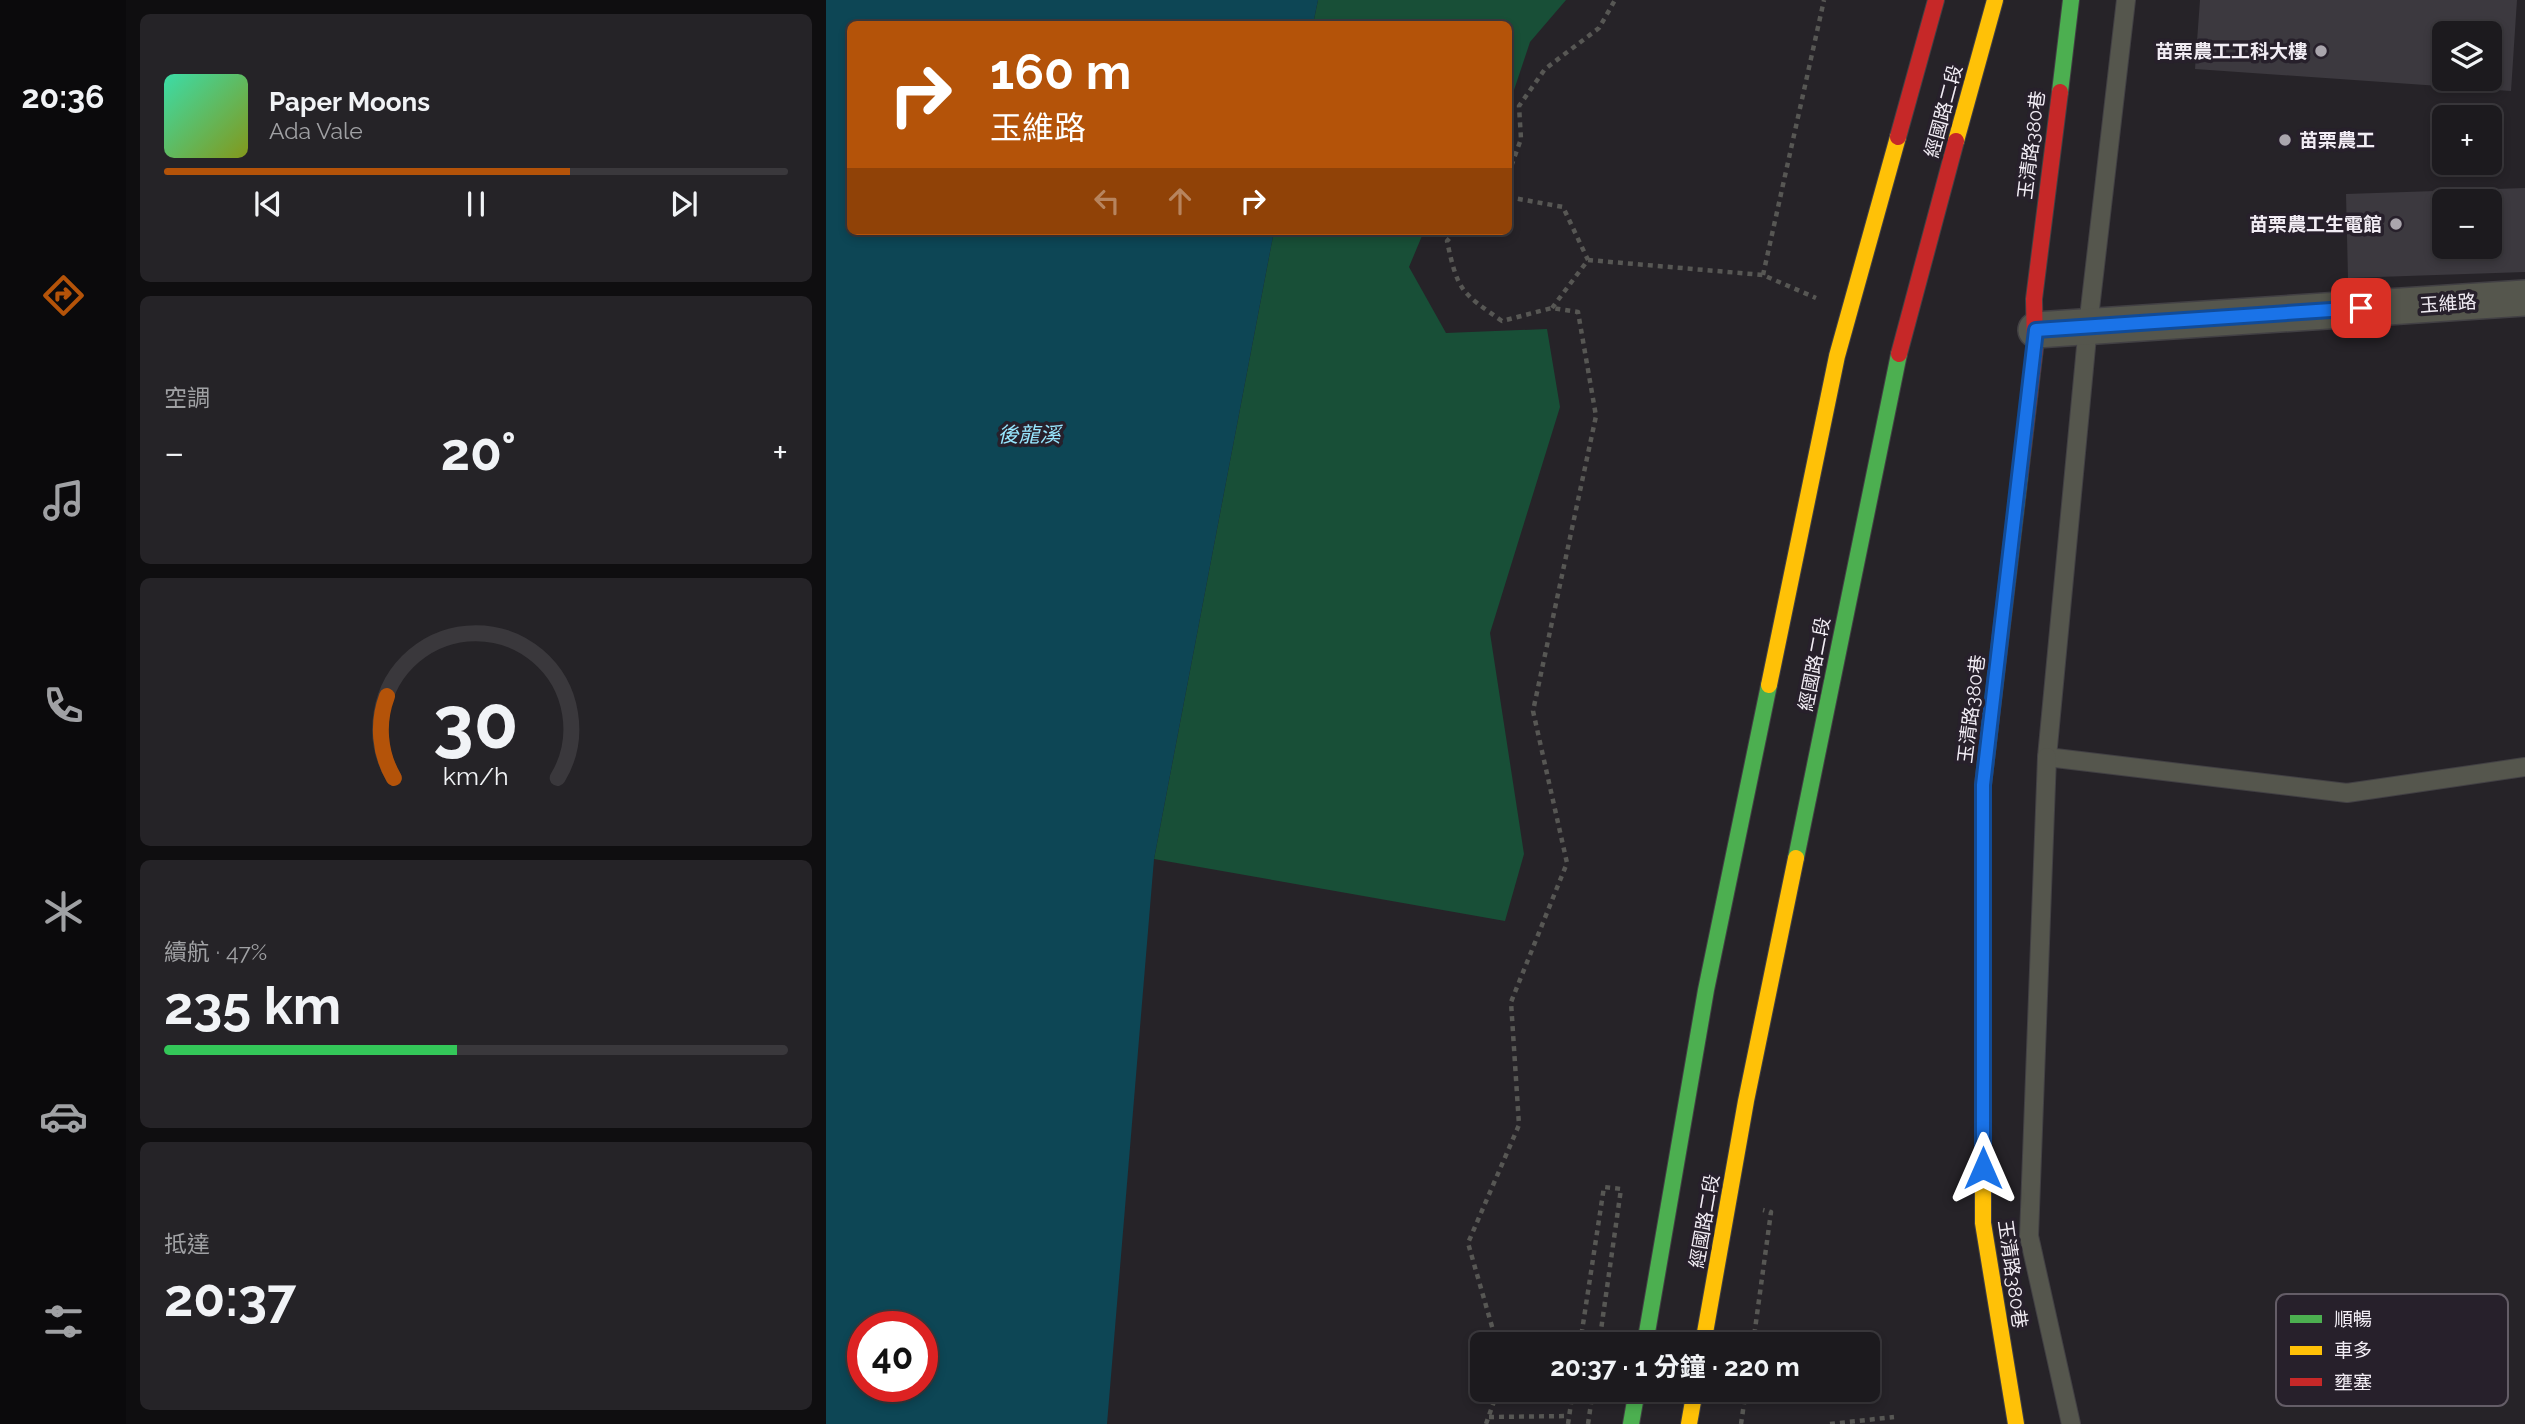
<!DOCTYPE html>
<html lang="zh-TW">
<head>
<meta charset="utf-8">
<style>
  body { margin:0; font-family:Raleway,"Noto Sans TC",sans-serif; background:#252327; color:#f1f3f6; height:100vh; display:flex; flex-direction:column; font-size:26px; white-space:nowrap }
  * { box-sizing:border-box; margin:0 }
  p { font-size:23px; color:#a0a1a4 }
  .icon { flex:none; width:38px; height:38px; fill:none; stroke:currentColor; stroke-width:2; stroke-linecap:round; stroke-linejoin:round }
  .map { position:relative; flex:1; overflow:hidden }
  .sheet { display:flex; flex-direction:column; gap:14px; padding:14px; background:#0f0e10; width:700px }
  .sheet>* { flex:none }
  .top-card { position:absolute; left:21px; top:21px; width:665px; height:214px; border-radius:10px; box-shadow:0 4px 10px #0003,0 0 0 2px #3a383c; background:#b45309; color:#fff; overflow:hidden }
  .tools { position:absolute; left:1606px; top:21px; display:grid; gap:14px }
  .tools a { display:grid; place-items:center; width:70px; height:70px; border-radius:10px; background:#1c1a1e; box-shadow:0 4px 10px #0003,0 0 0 2px #3a383c; font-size:35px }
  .speed { position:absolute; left:21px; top:1311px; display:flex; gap:14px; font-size:35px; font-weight:700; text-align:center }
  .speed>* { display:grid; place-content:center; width:91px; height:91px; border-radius:50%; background:#1c1a1e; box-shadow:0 4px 10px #0003,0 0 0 2px #3a383c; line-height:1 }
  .speed .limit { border:10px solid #d22; background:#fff; color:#111 }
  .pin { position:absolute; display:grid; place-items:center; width:60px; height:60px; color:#fff; margin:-30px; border-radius:14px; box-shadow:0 4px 10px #0006 }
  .me { position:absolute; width:77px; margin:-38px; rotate:0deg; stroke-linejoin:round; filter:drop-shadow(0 0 5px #0008) }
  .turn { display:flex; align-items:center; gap:24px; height:147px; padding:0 28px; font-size:32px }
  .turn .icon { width:91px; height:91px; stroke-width:2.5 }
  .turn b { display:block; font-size:49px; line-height:60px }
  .lanes { display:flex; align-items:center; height:66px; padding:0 28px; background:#0003; justify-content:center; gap:35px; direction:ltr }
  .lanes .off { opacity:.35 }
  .big { font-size:52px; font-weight:700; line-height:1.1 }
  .sheet .tile { flex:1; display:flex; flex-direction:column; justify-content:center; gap:10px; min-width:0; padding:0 24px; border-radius:10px; background:#252327 }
  .sheet .dial { align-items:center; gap:0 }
  .dial svg { height:182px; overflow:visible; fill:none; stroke:#3a383c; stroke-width:7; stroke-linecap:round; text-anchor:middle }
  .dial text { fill:#f1f3f6; stroke:none }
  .song { display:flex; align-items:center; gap:21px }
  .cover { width:84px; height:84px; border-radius:10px; background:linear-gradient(135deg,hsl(160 70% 55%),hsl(70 70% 35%)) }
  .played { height:7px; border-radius:4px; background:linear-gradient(90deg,#b45309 65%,#3a383c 65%) }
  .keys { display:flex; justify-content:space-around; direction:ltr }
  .heat { display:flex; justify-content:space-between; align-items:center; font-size:38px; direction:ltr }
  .charge { height:10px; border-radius:5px; background:linear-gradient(90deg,#34c759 47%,#3a383c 0) }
  .trip { position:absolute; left:644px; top:1332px; width:410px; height:70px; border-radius:10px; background:#1c1a1e; box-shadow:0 4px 10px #0003,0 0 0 2px #3a383c; font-weight:700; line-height:70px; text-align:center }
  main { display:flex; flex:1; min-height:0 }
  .menu { display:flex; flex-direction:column; width:126px; justify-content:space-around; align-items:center; background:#0b0a0c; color:#a0a1a4 }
  .menu .icon { width:49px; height:49px }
  .menu .selected { color:#b45309 }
  .menu b { font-size:32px; color:#f1f3f6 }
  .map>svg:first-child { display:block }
  .green { fill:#184f37 }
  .water { fill:#0d4655; fill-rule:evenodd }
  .building { fill:#3c393f; fill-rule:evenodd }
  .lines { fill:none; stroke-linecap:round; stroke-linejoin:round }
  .lane-casing { stroke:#424044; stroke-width:20 }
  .street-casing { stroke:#424044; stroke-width:38 }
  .fast-casing { stroke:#424044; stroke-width:18 }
  .slow-casing { stroke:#424044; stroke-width:18 }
  .jam-casing { stroke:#424044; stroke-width:18 }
  .path { stroke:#575754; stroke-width:4.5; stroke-dasharray:5 5; stroke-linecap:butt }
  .lane { stroke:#55564d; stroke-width:18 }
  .street { stroke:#55564d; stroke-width:35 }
  .fast { stroke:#4caf50; stroke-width:16 }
  .slow { stroke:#ffc107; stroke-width:16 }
  .jam { stroke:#c62828; stroke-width:16 }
  .path-bridge { stroke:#575754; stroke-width:4.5; stroke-dasharray:5 5; stroke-linecap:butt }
  .route-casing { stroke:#114b97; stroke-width:18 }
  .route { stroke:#1a73e8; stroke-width:12 }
  .poi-dot { fill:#aaa6ad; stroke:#27202b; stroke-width:2.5 }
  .labels { text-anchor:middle; stroke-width:7; stroke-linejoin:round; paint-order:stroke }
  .poi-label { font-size:19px; font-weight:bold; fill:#f1ecf4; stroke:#27202b; text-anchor:end }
  .street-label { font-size:19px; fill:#f1ecf4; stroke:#27202b }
  .water-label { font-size:21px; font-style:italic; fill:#98e6fe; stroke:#27202b }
  .key { fill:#27202b; stroke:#645d67; stroke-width:2 }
  .key-label { font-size:19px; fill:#f1ecf4 }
</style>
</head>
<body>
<main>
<nav class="menu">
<b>20:36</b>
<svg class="icon selected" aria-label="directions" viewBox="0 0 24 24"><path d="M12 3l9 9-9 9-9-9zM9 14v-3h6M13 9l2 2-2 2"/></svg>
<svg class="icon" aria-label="music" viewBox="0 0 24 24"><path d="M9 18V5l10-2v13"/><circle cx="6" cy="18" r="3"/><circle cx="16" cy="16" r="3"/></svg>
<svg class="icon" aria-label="phone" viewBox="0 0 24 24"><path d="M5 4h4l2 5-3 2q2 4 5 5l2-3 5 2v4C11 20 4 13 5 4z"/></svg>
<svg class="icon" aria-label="climate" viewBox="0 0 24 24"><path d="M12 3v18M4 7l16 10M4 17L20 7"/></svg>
<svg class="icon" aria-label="car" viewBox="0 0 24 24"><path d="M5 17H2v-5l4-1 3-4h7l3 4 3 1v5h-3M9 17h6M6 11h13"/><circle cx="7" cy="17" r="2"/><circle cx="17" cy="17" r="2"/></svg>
<svg class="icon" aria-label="filters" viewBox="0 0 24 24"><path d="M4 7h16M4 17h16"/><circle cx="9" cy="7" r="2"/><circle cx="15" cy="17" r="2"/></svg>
</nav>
<section class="sheet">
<div class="tile">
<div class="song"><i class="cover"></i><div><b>Paper Moons</b><p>Ada Vale</p></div></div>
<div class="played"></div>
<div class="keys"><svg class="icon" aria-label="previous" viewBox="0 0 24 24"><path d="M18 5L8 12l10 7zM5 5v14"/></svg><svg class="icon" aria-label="pause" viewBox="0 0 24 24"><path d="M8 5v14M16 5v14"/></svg><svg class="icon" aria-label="next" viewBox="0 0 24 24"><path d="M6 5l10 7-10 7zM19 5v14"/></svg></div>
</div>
<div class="tile"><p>空調</p>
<div class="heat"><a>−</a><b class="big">20°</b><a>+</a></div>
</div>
<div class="tile dial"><svg viewBox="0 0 100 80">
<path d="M14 69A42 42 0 1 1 86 69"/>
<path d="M14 69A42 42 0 0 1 11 33" stroke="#b45309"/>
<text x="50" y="56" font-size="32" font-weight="700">30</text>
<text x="50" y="72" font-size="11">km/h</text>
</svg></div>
<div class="tile"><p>續航 · 47%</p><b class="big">235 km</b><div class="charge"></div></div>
<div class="tile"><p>抵達</p><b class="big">20:37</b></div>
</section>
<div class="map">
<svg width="1699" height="1424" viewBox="0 0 1699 1424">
  <rect width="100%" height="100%" fill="#262328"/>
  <g class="green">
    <polygon points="492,0 740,0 704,42 683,105 682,24 487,24"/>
    <polygon points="448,231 598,231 583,267 620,333 721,329 734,407 664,633 698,854 679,921 328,859"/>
  </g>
  <path class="water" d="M0,0H492L487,24H24V231H448L328,859L281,1424H0ZM37,1326H96V1386H37Z"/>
  <g class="building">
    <path d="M1374,0H1691L1685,91L1369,69ZM1619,33H1664V79H1619Z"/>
    <path d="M1699,188V272L1522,278L1520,194ZM1619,201H1664V247H1619Z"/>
  </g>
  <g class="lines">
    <g class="lane-casing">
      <g id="lane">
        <polyline points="1300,0 1262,326 1221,757 1521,793 1699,767"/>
        <polyline points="1221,757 1203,1236 1245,1424"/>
      </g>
    </g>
    <g class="street-casing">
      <polyline id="street" points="1210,330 1699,298"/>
    </g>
    <g class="fast-casing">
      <g id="fast">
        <polyline points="1234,92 1245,0"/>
        <polyline points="1157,855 1157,785 1194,474"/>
        <polyline points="970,858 1073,354"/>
        <polyline points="819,1344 880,990 943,685"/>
        <polyline points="805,1424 811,1390"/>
      </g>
    </g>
    <g class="slow-casing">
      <g id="slow">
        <polyline points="1130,141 1169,0"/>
        <polyline points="943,685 1011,356 1072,137"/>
        <polyline points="1157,855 1157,1223 1190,1424"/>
        <polyline points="877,1344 920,1101 970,858"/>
        <polyline points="863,1424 869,1390"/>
      </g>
    </g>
    <g class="jam-casing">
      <g id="jam">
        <polyline points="1072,137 1110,0"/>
        <polyline points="1073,354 1130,141"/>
        <polyline points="1194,474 1209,348 1208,299 1234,92"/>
      </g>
    </g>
    <g class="path">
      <polyline points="682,175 695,139 693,106 719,69 773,28 789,0"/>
      <polyline points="682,197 737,207 762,260"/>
      <path d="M630,231L621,241C632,292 635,292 676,321L726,308L752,312L770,416L707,711L741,863L685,1002L693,1125L642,1243L671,1344"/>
      <polyline points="937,275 998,0"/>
      <polyline points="726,308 762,260 937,275 990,298"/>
      <polyline points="754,1344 778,1187 795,1189 773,1344"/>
      <polyline points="927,1344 945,1212 937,1210"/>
      <polyline points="663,1417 743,1416"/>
      <polyline points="660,1424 672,1390"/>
      <polyline points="742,1424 747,1390"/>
      <polyline points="915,1424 920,1390"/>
      <polyline points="1004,1424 1068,1417"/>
    </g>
    <use href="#lane" class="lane"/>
    <use href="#street" class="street"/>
    <use href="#fast" class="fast"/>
    <use href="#slow" class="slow"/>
    <use href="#jam" class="jam"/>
    <polyline class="path-bridge" points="762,1424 767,1390"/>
  </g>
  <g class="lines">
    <g class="route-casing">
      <polyline id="route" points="1157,1168 1157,785 1210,330 1535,308"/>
    </g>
    <use href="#route" class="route"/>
  </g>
  <g class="poi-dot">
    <circle cx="1495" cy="51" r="7"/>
    <circle cx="1459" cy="140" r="7"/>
    <circle cx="1570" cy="224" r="7"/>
  </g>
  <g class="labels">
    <g class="poi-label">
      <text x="1481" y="58">苗栗農工工科大樓</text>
      <text x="1473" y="147" text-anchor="start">苗栗農工</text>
      <text x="1556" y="231">苗栗農工生電館</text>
    </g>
    <g class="street-label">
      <text transform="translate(1117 111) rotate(-75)" y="7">經國路二段</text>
      <text transform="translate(1205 145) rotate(-83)" y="7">玉清路380巷</text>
      <text transform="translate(1622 303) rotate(-4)" y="7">玉維路</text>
      <text transform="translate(988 664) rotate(-79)" y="7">經國路二段</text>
      <text transform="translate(1145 709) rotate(-83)" y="7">玉清路380巷</text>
      <text transform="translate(878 1221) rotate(-80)" y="7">經國路二段</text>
      <text transform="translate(1187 1274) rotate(82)" y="7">玉清路380巷</text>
    </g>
    <g class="water-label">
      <text x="203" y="442">後龍溪</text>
    </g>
  </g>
  <rect x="1450" y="1294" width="232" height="112" rx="10" class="key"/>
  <rect x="1464" y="1315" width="32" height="8" fill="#4caf50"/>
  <rect x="1464" y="1346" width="32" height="9" fill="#ffc107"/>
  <rect x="1464" y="1378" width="32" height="8" fill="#c62828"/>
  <g class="key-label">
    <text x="1508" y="1326">順暢</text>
    <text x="1508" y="1357">車多</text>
    <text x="1508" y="1389">壅塞</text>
  </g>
</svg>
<div class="tools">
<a><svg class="icon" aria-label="layers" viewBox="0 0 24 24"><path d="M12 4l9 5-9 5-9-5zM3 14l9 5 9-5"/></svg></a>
<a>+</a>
<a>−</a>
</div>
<div class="speed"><div class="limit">40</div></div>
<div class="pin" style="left:1535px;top:308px;background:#d93025"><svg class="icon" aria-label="arrive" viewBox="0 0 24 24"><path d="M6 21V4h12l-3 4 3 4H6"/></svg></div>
<svg class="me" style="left:1157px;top:1168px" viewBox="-20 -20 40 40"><path d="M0-17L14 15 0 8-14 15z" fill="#1a73e8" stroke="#fff" stroke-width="4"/></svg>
<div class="trip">20:37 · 1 分鐘 · 220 m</div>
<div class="top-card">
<div class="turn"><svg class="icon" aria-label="right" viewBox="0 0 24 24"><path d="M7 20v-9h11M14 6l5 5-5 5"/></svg><div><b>160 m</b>玉維路</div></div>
<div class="lanes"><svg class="icon off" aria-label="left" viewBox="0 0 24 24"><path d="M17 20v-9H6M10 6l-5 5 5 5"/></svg><svg class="icon off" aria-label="ahead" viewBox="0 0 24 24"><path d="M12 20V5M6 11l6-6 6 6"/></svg><svg class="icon" aria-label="right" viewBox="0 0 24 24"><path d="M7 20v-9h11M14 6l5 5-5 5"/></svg></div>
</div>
</div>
</main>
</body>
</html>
